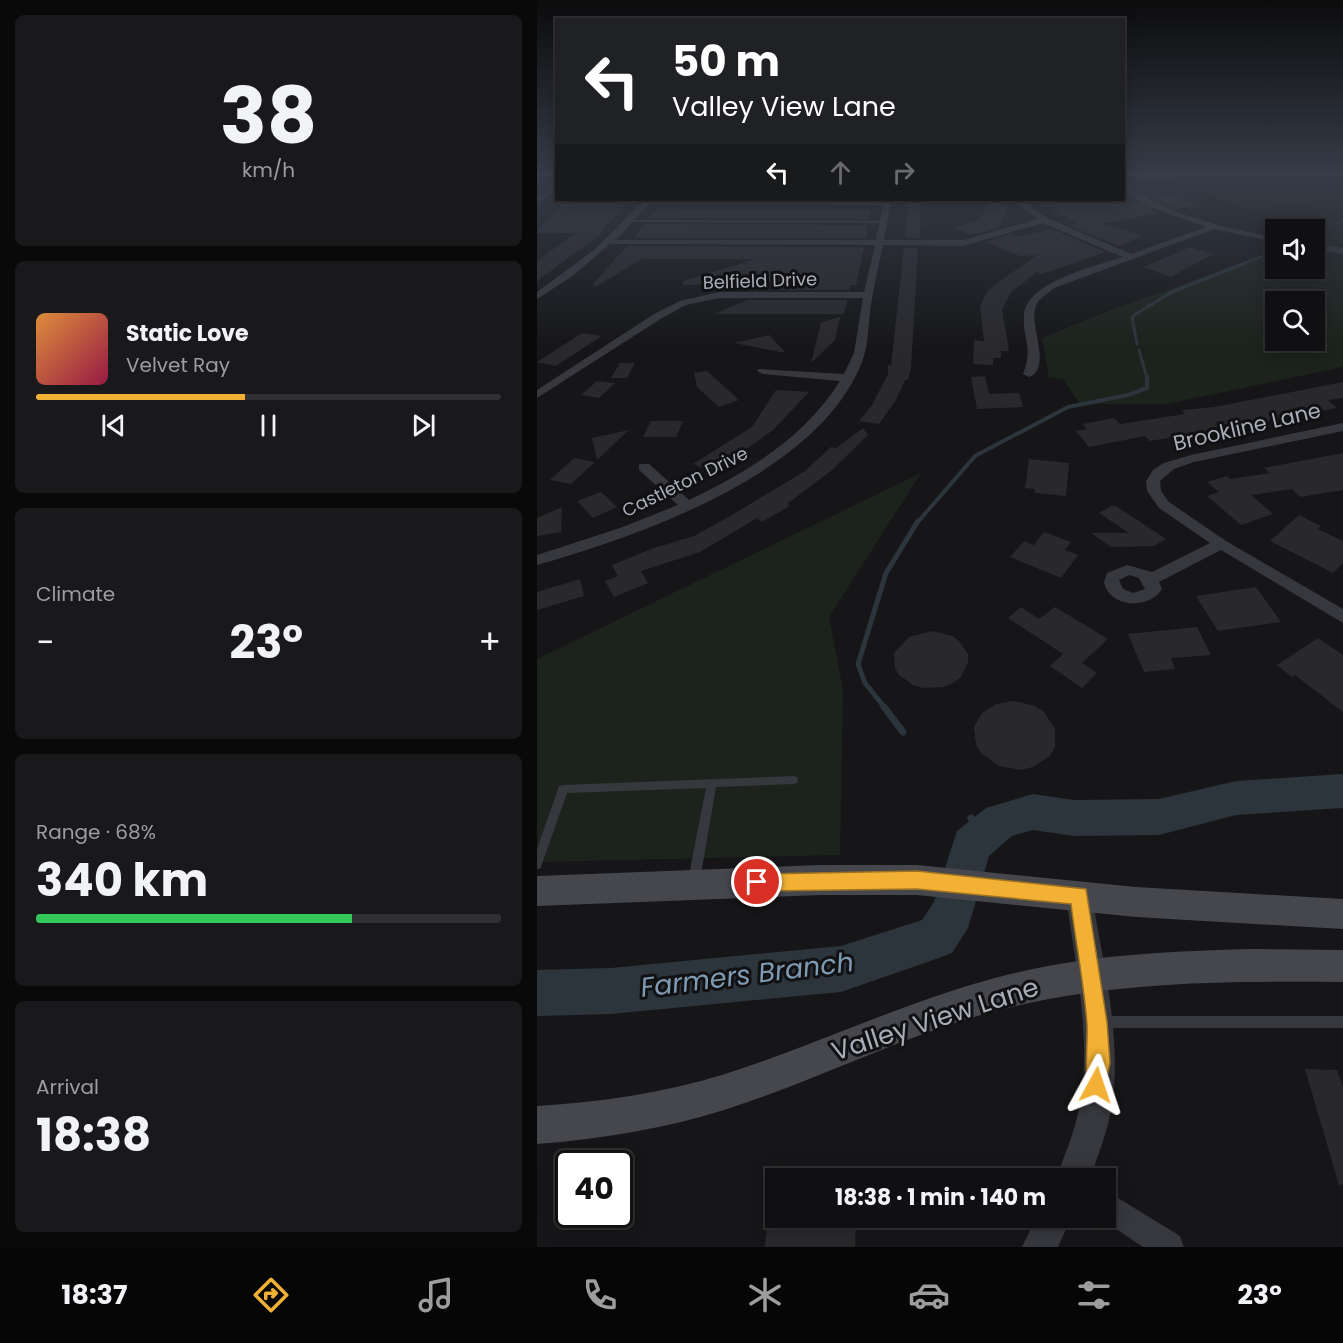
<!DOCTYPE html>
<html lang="en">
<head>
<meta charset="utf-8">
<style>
  body { margin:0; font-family:Poppins,sans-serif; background:#19191b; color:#f1f3f6; height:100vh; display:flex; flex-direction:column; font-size:22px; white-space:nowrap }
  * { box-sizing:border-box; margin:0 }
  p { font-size:20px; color:#9c9d9f }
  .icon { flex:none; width:33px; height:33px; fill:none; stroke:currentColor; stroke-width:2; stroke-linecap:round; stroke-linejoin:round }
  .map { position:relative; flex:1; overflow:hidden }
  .panel { display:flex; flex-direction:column; gap:15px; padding:15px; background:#09090a; width:537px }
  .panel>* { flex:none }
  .guide { position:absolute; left:18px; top:18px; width:570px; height:183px; border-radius:0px; box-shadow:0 3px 15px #0003,0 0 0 2px #303032; background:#202124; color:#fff; overflow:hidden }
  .buttons { position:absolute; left:728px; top:219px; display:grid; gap:12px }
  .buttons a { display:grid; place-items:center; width:60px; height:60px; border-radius:0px; background:#101012; box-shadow:0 3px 15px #0003,0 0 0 2px #303032; font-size:30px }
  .speed { position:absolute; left:18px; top:1150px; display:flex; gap:12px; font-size:30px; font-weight:700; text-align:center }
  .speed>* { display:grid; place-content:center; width:78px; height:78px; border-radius:50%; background:#101012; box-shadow:0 3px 15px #0003,0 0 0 2px #303032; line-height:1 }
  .speed .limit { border:3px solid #111; border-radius:9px; background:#fff; color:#111 }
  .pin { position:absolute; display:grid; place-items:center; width:51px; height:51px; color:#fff; margin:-26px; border:3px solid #fff; border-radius:50%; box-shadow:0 2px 6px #0007 }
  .me { position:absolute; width:66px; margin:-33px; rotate:5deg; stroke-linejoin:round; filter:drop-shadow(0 0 4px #0008) }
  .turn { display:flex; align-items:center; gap:21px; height:126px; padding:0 18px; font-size:27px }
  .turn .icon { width:78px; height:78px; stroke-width:2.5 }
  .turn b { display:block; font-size:42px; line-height:51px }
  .lanes { display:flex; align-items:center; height:57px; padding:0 18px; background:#0003; justify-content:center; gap:30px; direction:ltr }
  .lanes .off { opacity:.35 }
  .big { font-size:45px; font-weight:700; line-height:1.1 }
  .panel .card { flex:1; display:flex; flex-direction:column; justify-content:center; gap:9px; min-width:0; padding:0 21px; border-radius:9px; background:#19191b }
  .panel .dial { align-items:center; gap:0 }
  .dial b { font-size:78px; line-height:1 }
  .song { display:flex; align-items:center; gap:18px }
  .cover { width:72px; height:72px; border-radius:9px; background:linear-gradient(135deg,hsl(30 70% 55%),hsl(340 70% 35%)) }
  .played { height:6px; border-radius:3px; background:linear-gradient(90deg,#f2b134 45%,#303032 45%) }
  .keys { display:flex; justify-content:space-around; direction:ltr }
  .heat { display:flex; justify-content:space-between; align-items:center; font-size:33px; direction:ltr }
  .charge { height:9px; border-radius:4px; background:linear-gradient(90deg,#34c759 68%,#303032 0) }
  .trip { position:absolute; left:228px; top:1168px; width:351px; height:60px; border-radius:0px; background:#101012; box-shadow:0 3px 15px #0003,0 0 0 2px #303032; font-weight:700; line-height:60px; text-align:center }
  .tabs { display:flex; height:96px; justify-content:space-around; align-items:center; background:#060607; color:#9c9d9f }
  .tabs .icon { width:42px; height:42px }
  .tabs .current { color:#f2b134 }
  .tabs b { font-size:27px; color:#f1f3f6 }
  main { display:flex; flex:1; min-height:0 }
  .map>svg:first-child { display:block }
  .green { fill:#1c231d; fill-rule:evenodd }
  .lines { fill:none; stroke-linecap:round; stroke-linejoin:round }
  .stream-far4 { stroke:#2c353c; stroke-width:2 }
  .stream-far3 { stroke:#2c353c; stroke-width:3 }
  .stream-far2 { stroke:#2c353c; stroke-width:4 }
  .stream-far1 { stroke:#2c353c; stroke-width:5 }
  .stream { stroke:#2c353c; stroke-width:7 }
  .river { fill:#2c353c; fill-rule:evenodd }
  .building { fill:#29292c }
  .service { fill:#37383d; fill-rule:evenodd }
  .minor { fill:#37383d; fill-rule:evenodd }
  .tertiary { fill:#37383d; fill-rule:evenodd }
  .secondary { fill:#45474d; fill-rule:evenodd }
  .route { fill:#f2b134; stroke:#9d7322; stroke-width:1.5 }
  .labels { text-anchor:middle; stroke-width:6; stroke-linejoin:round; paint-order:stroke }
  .far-street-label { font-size:18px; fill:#a8adb8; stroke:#111113 }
  .street-label { font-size:21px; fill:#a8adb8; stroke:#111113 }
  .near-street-label { font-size:26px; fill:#a8adb8; stroke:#111113 }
  .near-water-label { font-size:27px; font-style:italic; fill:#7f9bb3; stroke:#111113 }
</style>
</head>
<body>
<main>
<section class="panel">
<div class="card dial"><b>38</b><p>km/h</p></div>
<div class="card">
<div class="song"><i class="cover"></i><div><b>Static Love</b><p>Velvet Ray</p></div></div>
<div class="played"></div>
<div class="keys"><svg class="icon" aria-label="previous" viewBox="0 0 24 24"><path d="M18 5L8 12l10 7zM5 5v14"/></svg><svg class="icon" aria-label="pause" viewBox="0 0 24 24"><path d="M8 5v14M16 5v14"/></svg><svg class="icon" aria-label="next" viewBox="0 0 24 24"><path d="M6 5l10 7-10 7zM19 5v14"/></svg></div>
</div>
<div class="card"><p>Climate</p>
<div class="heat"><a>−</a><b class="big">23°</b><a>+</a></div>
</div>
<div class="card"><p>Range · 68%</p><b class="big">340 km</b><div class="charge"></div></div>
<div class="card"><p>Arrival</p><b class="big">18:38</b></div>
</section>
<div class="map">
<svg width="806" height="1247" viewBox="0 0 806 1247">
  <rect width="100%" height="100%" fill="#161618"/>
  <g class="green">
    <path d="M634,175H806V367L630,404H543L526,379L512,378L505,338L577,309L738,251V268H777V230L745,229L744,221L641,183ZM738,302H777V340H738Z"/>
    <polygon points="384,473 292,617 306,690 303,855 0,862 0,659"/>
  </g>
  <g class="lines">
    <g class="stream-far4">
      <polyline points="777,232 806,221"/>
      <polyline points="705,264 738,251"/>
    </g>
    <g class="stream-far3">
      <polyline points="600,344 595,317 599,314 635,292 708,263"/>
      <polyline points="602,350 610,378"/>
    </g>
    <polyline class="stream-far2" points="380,523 438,456 531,407 591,395 610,388 610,376"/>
    <polyline class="stream-far1" points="348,708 328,683 321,664 349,573 381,521"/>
    <g class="stream">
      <polyline points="347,707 366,732"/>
      <polyline points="434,818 447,834"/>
    </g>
    <polygon class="river" points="806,774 806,808 699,815 622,835 537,836 496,830 475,836 452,856 431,928 415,953 399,959 304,992 74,1014 0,1016 0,970 74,968 304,946 385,920 397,902 420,831 449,808 496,794 537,800 622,799 699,781"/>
  </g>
  <g class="building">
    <polygon points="636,194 661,205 638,209 615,198"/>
    <polygon points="30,200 92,200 60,237 0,281 0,261 39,233 0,233 0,230"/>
    <polygon points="455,200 460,200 470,211 461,228 435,235 417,228 442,220"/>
    <polygon points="498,200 576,200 583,204 597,201 622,213 565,224 607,236 582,246 533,226 541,224"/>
    <polygon points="371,202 384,203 383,238 368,238"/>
    <polygon points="120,209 178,210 334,210 332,219 113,218"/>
    <polygon points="108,224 331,225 329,238 97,238"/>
    <polygon points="515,229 568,252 505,274 500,272 474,292 465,310 472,351 464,351 464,358 456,358 456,365 436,364 437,340 447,341 443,306 451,290 500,255 483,256 449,242 474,234 481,237"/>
    <polygon points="90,246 327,247 319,285 313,285 312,290 239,290 260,282 146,285 146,281 219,259 105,259 58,287 56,284"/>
    <polygon points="654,247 676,254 634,277 606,267"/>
    <polygon points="367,248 381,248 374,368 371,380 368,380 359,400 342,424 322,421 335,405 351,374 351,365 354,365"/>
    <polygon points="210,300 310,300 307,314 177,314"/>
    <polygon points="303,317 298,340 274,363 284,322"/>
    <polygon points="45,333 65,336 19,366 0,362"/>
    <polygon points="232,335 249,353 197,343"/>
    <polygon points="83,363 98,363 90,378 74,378"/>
    <polygon points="170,371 202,400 182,407 160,387 157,373"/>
    <polygon points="448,376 452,394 482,393 486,407 440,409 434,377"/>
    <polygon points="60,381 78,383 62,398 44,395"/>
    <polygon points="806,382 806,398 791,400 800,408 720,423 688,425 693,431 675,433 673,431 613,441 608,436 552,447 539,431 550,429 546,424 577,418 583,424 648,414 645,410 678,407"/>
    <polygon points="239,390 272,392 236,430 205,452 173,471 156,464 215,427"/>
    <polygon points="114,421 146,421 139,437 106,437"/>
    <polygon points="326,428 331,435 295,470 250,504 253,506 225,522 220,518 163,552 104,571 111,583 77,597 68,581 81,576 75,565 114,549 157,536 195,515 268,471 294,447 299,448"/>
    <polygon points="92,430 60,460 55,438"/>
    <polygon points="806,453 806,490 763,497 755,489 714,495 736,514 704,525 670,496 682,492 670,482 690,476 693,479 733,473 727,468"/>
    <polygon points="37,458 58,462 34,484 13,480"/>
    <polygon points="492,459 532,463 529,496 498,493 498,489 488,488"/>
    <polygon points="64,492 80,507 56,518 40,501"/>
    <polygon points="574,506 579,506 629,539 617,546 574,547 554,533 592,533 562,513"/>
    <polygon points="25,507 24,532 0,536 0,518"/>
    <polygon points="762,515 784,526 781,529 806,541 806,563 796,573 733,541"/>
    <polygon points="507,532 534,542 528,550 541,555 524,578 473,557 487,541 497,545"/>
    <polygon points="43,579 47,596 0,610 0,592"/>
    <polygon points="719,587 744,622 681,631 659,596"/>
    <polygon points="484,607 502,619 518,607 571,639 545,663 560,673 545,688 513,666 526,654 471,618"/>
    <polygon points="660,627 674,655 634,658 638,669 607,672 591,634"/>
    <polygon points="396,631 415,636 422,641 431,654 431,662 424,677 416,683 407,687 386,688 376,685 362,675 358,668 357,653 372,637"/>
    <polygon points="781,638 806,655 806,712 758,675 755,677 740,665"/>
    <polygon points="477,701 498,706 507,712 518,729 518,747 513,756 496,767 484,770 462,766 444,753 439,745 437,727 445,713 459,704"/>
    <polygon points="768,1069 800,1070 806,1087 806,1184 802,1185"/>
    <polygon points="231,1218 319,1218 318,1247 228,1247"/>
  </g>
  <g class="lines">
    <g class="service">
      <polygon points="93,220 346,221 348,222 346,223 94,222"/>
      <polygon points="256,776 260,777 261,780 260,783 256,784 179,787 163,880 161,884 157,885 153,884 151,880 169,788 30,793 5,864 4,868 0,869 0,849 21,789 22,786 26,785"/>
      <polygon points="566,1016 806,1016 806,1028 566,1028 562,1026 560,1022 562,1018"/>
    </g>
    <g class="minor">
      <polygon points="20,184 20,190 0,204 0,198"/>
      <path d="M586,186L639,212L684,226L738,238V242L677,229L517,288C510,294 500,299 498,309C493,326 515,369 492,377L486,374C497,346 485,339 487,315C489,282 559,266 586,257L506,223L426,246L346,245C341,267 336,290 333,312C331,329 331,346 325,362C282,473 106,535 0,565V555L83,528L141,505L102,470V464H112L152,500C211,472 268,437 303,381L226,374L220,371L222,369L307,374L317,353L326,298H182L149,305L125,318L0,398V390L117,314L143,301L182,292H327L338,245L73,244L34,277L0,299V292L57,250L108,200H354L347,240H426L501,219L476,200H484L510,218L594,254L669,227L613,207L586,192ZM112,204L346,205L339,240H79Z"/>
      <polygon points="777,243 806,248 806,254 777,249"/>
      <path d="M806,423V431L657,462L637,469L623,481L624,491L632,502L689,541L806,609V623L684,550L622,582L625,589C612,610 572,608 567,582L570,573L590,565L615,572L673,543L622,508L610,491L609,481L616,470L627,463L654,455ZM592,575L602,578L608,589L596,593L586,589L582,580Z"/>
      <polygon points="568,1190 643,1236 647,1247 606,1247 563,1218 568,1218"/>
    </g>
    <g class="tertiary">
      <path d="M542,883L551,887L555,896C566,964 585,1036 575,1105C571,1131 561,1154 553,1179H519C528,1154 538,1131 543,1105C555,1037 538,964 529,896L533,887Z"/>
      <polygon points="499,1218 534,1218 521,1247 485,1247"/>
    </g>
    <g class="secondary">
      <polygon points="284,865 380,865 599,887 806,899 806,929 599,917 380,895 284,895 0,906 0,876"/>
      <path d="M719,949L806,950V982C690,981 572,981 459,1011C366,1035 279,1081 187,1110C126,1129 64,1139 0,1144V1106C64,1102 126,1093 188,1074C279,1045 365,1003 458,978C543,955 631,951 719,949Z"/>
    </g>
  </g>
  <linearGradient id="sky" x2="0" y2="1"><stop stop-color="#0c0c0d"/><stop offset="0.5" stop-color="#363c48"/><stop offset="1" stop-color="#363c48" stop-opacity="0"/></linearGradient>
  <rect width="806" height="349" fill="url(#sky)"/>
  <path class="route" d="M380,871L549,889L570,1022L573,1063L567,1093L559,1096L551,1093C547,1082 551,1040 550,1024C547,984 539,944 534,904L380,889L220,891L214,889L211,882L214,876L220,874Z"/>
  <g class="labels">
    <g class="far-street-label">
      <text transform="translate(223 281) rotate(-2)" y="6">Belfield Drive</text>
      <text transform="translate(148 482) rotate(-26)" y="6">Castleton Drive</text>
    </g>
    <g class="street-label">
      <text transform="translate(710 427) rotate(-13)" y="7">Brookline Lane</text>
    </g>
    <g class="near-street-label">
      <text transform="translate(398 1019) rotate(-18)" y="9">Valley View Lane</text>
    </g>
    <g class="near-water-label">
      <text transform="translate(210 975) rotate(-7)" y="9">Farmers Branch</text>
    </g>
  </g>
</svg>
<div class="buttons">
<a><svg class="icon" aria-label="sound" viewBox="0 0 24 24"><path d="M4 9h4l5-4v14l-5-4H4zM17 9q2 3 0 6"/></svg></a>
<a><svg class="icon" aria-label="search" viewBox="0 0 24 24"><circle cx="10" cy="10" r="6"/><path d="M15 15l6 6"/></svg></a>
</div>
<div class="speed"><div class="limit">40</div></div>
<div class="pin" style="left:220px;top:882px;background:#d93025"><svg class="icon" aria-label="arrive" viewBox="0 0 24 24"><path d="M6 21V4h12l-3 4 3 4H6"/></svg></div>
<svg class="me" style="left:559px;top:1085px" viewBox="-20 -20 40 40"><path d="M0-17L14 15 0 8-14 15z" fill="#f2b134" stroke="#fff" stroke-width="4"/></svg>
<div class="trip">18:38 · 1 min · 140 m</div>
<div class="guide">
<div class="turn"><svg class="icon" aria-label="left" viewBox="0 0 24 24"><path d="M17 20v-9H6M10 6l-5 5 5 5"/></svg><div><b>50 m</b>Valley View Lane</div></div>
<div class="lanes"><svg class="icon" aria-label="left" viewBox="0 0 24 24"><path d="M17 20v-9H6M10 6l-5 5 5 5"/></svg><svg class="icon off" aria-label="ahead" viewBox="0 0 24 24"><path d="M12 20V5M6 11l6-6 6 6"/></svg><svg class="icon off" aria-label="right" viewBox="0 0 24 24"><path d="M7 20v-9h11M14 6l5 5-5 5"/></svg></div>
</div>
</div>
</main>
<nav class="tabs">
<b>18:37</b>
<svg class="icon current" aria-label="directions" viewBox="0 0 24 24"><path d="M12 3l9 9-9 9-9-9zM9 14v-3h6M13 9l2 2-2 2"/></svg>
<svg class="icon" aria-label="music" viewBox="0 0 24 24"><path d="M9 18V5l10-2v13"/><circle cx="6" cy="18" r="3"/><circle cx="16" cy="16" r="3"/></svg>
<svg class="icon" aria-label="phone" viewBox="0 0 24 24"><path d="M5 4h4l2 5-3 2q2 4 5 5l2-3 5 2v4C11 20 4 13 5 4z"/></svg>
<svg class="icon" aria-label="climate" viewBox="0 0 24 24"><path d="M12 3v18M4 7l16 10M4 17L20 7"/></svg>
<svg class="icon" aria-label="car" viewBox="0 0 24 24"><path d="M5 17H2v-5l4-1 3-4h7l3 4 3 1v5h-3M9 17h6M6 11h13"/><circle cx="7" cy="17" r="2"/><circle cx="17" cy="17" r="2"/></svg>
<svg class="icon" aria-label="filters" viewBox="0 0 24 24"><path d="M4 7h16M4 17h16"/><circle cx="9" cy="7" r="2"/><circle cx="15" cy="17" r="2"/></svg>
<b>23°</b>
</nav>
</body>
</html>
